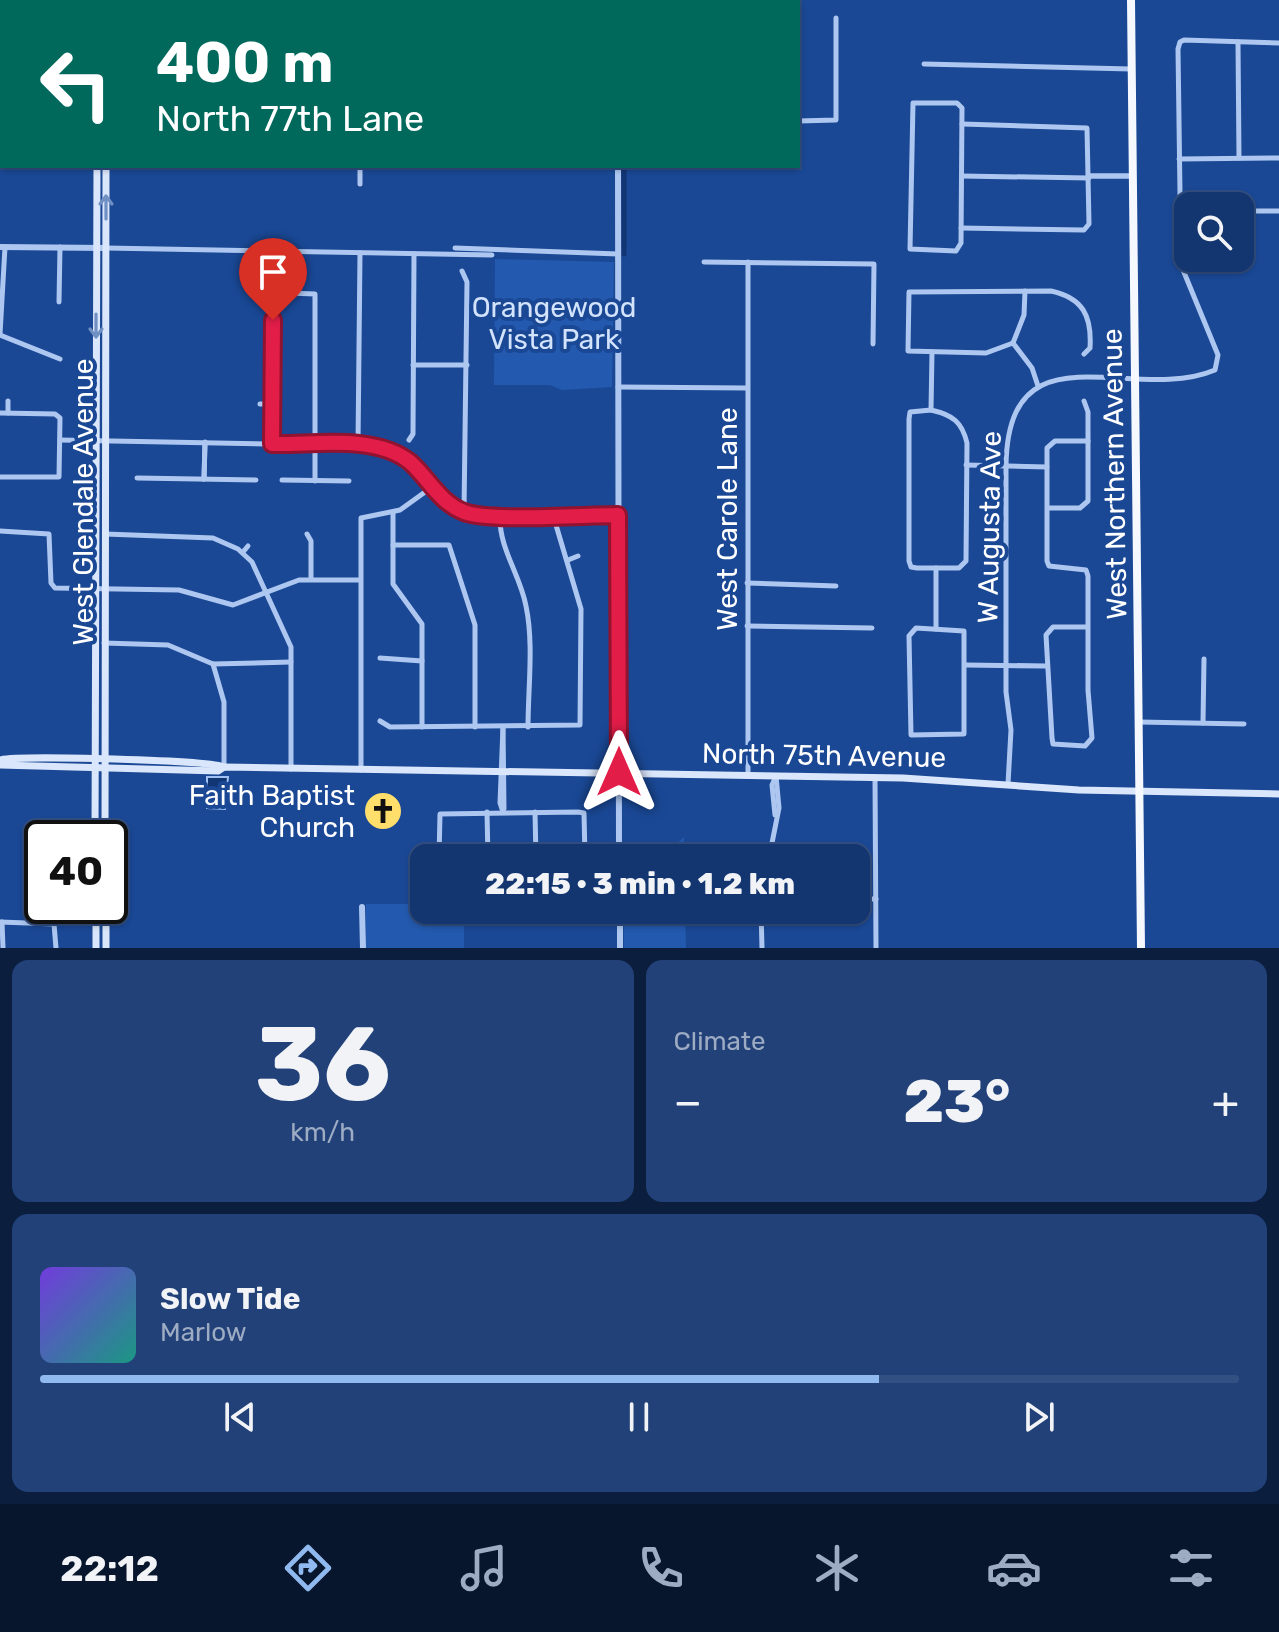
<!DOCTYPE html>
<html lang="en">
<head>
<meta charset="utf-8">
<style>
  body { margin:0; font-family:Rubik,sans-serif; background:#214178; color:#f1f3f6; height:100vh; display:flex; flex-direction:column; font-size:30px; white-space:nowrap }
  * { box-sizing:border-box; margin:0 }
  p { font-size:26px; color:#9dabc3 }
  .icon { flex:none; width:44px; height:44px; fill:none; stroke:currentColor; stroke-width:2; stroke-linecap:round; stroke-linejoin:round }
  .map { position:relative; height:948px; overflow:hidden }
  .sheet { display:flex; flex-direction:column; gap:12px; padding:12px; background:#0b1e3e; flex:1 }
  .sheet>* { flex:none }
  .guide { position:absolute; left:0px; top:0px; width:800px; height:168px; box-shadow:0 2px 6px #0004,0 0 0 2px #335083; background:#00695c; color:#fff; overflow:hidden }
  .buttons { position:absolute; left:1174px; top:192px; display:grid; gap:16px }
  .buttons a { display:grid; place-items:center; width:80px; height:80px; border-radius:16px; background:#143670; box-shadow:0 2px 6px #0004,0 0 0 2px #335083; font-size:40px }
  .speed { position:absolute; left:24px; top:820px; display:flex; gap:16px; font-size:40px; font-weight:700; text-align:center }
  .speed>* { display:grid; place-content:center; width:104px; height:104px; border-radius:50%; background:#143670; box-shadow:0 2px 6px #0004,0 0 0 2px #335083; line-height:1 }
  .speed .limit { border:4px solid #111; border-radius:12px; background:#fff; color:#111 }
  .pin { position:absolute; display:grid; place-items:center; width:68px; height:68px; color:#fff; margin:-82px -34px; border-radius:50% 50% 50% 0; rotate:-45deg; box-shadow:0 0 8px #0007 }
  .pin .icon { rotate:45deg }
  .me { position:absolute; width:88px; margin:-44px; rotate:0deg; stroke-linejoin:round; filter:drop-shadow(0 0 6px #0008) }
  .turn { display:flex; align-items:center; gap:28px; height:168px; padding:0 24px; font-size:36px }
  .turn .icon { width:104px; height:104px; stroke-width:2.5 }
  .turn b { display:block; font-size:56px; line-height:68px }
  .big { font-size:60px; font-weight:800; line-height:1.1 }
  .sheet .tile { flex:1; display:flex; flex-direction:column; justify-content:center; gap:12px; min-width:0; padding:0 28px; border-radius:16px; background:#214178 }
  .sheet .dial { align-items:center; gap:0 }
  .dial b { font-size:104px; line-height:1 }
  .song { display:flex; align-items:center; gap:24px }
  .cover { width:96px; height:96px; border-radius:12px; background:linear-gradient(135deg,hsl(260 70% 55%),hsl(170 70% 35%)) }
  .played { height:8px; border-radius:4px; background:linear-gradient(90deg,#90b9f0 70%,#335083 70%) }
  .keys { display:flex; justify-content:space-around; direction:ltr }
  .heat { display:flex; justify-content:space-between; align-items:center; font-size:44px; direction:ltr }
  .sheet .tiles { flex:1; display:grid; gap:12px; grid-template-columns:1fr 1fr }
  .tile:last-child { grid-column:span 2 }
  .trip { position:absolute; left:410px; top:844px; width:460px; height:80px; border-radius:16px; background:#143670; box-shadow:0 2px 6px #0004,0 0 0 2px #335083; font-weight:800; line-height:80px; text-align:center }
  .tabs { display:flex; height:128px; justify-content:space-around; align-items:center; background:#08162d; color:#9dabc3 }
  .tabs .icon { width:56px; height:56px }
  .tabs .selected { color:#90b9f0 }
  .tabs b { font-size:36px; color:#f1f3f6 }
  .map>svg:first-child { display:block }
  .green { fill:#2359ae }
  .water { fill:#123573; stroke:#a0c1f2; stroke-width:2 }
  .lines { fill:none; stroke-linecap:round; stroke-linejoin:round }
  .canal { stroke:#123573; stroke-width:5 }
  .minor { stroke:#adc7f0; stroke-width:5 }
  .tertiary { stroke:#adc7f0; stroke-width:6 }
  .secondary { stroke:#dae6fb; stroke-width:7 }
  .primary { stroke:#f5f8ff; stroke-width:8 }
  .oneway { stroke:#708fc3 }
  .route-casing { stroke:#92132f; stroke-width:20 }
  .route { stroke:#e11d48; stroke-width:14 }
  .labels { text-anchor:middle; stroke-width:8; stroke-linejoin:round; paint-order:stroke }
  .park-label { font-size:28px; fill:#d3e3fb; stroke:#1a4895 }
  .street-label { font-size:28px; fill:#fff; stroke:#1a4895 }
  .poi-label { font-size:28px; fill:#fff; stroke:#1a4895; text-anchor:end }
</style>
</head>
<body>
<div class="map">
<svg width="1279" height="948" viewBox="0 0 1279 948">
  <rect width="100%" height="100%" fill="#1a4895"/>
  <g class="green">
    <polygon points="495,259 614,262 612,387 562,390 550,385 494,385"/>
    <polygon points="684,837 684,858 623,858 623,846 644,845 656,854 671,849"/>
    <polygon points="366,904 424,904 424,910 464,910 464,948 366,948"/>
    <polygon points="624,910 685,910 686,948 624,948"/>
  </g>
  <polygon class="water" points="207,777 228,777 225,809 207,808"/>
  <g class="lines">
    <g class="canal">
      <polyline points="624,2 624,0"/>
      <polyline points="624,166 624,254"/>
    </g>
    <g class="minor">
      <polyline points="280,2 280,0"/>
      <polyline points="1238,42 1239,158"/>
      <polyline points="924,64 1131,69"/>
      <polygon points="913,103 957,103 962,108 961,243 956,251 910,249"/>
      <polyline points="0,116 2,116"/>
      <polyline points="798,121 836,120 836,18"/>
      <polyline points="1179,159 1279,158"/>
      <polyline points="962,176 1089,178"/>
      <polyline points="1089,176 1132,176"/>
      <polyline points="1090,176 1128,176"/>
      <polyline points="360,184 360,166"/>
      <polyline points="1240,211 1279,211"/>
      <polyline points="961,228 1084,230 1089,224 1087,128 962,124"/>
      <polyline points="106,248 492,255"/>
      <polyline points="455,248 618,254"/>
      <polyline points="704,262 874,264 873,344"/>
      <polyline points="462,271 467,282 464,512"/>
      <polyline points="262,292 315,294 315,481"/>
      <polyline points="59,302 60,247"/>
      <polyline points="0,334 5,247"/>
      <polyline points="0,335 60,359"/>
      <path d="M1013,343L986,353L908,351L909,292L1051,291C1083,298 1092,316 1090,348L1084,354"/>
      <polyline points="1013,343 1024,315 1025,291"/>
      <polyline points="1013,343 1032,368 1038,386"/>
      <polyline points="413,365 467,365"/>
      <polyline points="618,387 747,388"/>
      <polyline points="260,404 272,404"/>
      <path d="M931,410C953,415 962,422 967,443L966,561L959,568H917L911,567L909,561V419L910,412Z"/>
      <polyline points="931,410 932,352"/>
      <polyline points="0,413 55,414 60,418 59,477 0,477"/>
      <polyline points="8,413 8,401"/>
      <path d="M60,440L375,446C416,456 421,487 452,506C484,524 578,516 618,515"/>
      <polyline points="409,440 413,434 414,254"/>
      <polyline points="1088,441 1055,441 1047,448 1047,561 1049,566 1086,570 1088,576 1088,690 1092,738 1085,746 1053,744 1052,738 1046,635 1053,627 1088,627"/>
      <polyline points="272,444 274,252"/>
      <polyline points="358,445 360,253"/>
      <polyline points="966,465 1047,467"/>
      <polyline points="137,478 256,480"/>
      <polyline points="204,479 205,442"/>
      <polyline points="204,479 205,443"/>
      <polyline points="282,480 349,481"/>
      <polyline points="1048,508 1080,508 1088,501 1088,412 1084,401"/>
      <polyline points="393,513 393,584 422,624 422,727"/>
      <path d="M500,516C499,549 520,574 526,606C534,644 528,688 528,727"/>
      <polyline points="0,531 49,534 51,583 55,588 179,590 233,605 299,580 360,580"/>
      <polyline points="105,534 213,538 238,549 252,562 291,647 291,769"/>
      <polyline points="307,534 311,541 311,579"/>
      <polyline points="393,545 449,545 475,625 475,727"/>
      <polyline points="243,552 248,546"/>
      <polyline points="568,560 578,556"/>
      <polyline points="936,568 936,629"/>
      <polyline points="747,583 836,586"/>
      <polyline points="747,626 872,628"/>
      <polygon points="916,628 964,631 964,734 911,735 909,636"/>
      <polyline points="104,643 168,645 213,664 291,662"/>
      <polyline points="380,658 422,661"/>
      <polyline points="213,664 224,702 224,767"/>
      <polyline points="966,665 1046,666"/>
      <polyline points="380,721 390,727 580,725 581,609 553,515"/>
      <polyline points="1139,722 1244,724"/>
      <polyline points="1203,723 1204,659"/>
      <polyline points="503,727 504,809"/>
      <polyline points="361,770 361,518 400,510 432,487"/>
      <polyline points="748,775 748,262"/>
      <polyline points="875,777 876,948"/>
      <path d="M1008,784L1011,730L1006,692V466C1008,322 1132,405 1215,370L1218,355L1181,265L1178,49L1180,42L1184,40L1279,43"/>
      <polyline points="487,812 488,858"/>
      <polyline points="503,812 500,803 503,727"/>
      <polyline points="535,812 536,858"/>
      <polyline points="775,815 772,785 776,776"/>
      <polyline points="439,858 440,814 578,812 584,813 585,858"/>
      <polyline points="769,858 779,808 776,776"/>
      <polyline points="856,899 876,899"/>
      <polyline points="761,910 762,948"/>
      <polyline points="0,922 54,924 56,948"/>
      <polyline points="2,922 3,948"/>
    </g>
    <g class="tertiary">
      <polyline points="618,2 618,0"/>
      <polyline points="618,166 619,858"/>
      <polyline points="0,247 106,248"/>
      <polyline points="362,907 363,948"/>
      <polyline points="620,910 620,948"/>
    </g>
    <g class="secondary">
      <polyline points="97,2 97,0"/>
      <polyline points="107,2 107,0"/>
      <path d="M0,760C17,755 213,760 224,767"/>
      <polyline points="0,765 218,771 224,767 903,778 1079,790 1279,794"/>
      <polyline points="95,838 97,166"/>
      <polyline points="105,838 106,166"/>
      <polyline points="96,906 96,948"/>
      <polyline points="106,906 106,948"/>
    </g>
    <polyline class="primary" points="1131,0 1141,948"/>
  </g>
  <defs><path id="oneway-shaft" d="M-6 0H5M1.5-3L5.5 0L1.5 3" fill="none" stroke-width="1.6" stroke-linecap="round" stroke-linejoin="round" transform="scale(2)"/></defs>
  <g class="oneway">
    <use href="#oneway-shaft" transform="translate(106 207) rotate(-90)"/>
    <use href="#oneway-shaft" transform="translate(96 326) rotate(90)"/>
  </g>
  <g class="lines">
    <g class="route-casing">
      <path id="route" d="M273,320L272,444C315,445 375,434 410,462C429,479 439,502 464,512C491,522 583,515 618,515L619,772"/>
    </g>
    <use href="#route" class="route"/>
  </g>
  <defs>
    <g id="church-disc" transform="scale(2)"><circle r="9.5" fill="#ffde6b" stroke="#1a4895"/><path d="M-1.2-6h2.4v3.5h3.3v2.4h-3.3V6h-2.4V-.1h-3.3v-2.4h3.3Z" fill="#111"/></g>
  </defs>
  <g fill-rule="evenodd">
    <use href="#church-disc" x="383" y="811"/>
  </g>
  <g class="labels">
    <g class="park-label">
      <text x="554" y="317">Orangewood<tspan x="554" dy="32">Vista Park</tspan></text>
    </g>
    <g class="street-label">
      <text transform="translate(1114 474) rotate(-91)" y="10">West Northern Avenue</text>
      <text transform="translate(83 502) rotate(-90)" y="10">West Glendale Avenue</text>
      <text transform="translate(727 519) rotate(-90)" y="10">West Carole Lane</text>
      <text transform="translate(989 527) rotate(-89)" y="10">W Augusta Ave</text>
      <text transform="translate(824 755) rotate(1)" y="10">North 75th Avenue</text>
    </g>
    <g class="poi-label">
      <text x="355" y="805">Faith Baptist<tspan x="355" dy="32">Church</tspan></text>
    </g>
  </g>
</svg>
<div class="buttons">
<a><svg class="icon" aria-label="search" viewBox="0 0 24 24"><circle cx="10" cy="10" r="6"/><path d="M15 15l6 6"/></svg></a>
</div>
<div class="speed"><div class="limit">40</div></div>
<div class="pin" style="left:273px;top:320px;background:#d93025"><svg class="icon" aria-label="arrive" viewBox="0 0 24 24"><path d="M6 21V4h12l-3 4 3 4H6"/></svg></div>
<svg class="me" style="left:619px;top:772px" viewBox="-20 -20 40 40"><path d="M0-17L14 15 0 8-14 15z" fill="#e11d48" stroke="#fff" stroke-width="4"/></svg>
<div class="trip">22:15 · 3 min · 1.2 km</div>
<div class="guide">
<div class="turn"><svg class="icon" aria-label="left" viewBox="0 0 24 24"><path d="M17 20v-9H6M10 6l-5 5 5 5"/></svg><div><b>400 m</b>North 77th Lane</div></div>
</div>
</div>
<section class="sheet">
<div class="tiles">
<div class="tile dial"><b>36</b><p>km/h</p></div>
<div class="tile"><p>Climate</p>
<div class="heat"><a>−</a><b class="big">23°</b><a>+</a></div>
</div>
<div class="tile">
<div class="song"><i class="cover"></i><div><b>Slow Tide</b><p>Marlow</p></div></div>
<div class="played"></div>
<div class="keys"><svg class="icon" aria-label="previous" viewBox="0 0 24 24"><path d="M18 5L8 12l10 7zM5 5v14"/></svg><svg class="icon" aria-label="pause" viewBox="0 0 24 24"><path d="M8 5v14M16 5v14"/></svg><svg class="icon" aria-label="next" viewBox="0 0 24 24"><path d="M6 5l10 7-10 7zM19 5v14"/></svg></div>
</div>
</div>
</section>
<nav class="tabs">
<b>22:12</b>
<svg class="icon selected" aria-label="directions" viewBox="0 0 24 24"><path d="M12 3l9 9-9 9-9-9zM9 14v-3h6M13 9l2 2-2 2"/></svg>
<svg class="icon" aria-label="music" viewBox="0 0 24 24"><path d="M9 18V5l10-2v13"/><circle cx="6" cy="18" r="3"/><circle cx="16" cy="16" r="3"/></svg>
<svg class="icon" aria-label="phone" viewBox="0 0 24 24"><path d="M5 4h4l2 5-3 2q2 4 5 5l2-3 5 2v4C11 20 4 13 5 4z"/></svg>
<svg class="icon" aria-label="climate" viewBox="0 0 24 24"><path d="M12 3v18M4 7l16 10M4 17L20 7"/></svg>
<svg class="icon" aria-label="car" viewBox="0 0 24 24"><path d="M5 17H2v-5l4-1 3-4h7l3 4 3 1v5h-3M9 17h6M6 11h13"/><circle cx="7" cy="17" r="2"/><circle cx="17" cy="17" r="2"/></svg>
<svg class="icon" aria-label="filters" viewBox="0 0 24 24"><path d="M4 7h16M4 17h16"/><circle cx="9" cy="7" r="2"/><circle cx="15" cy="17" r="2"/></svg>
</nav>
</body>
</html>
